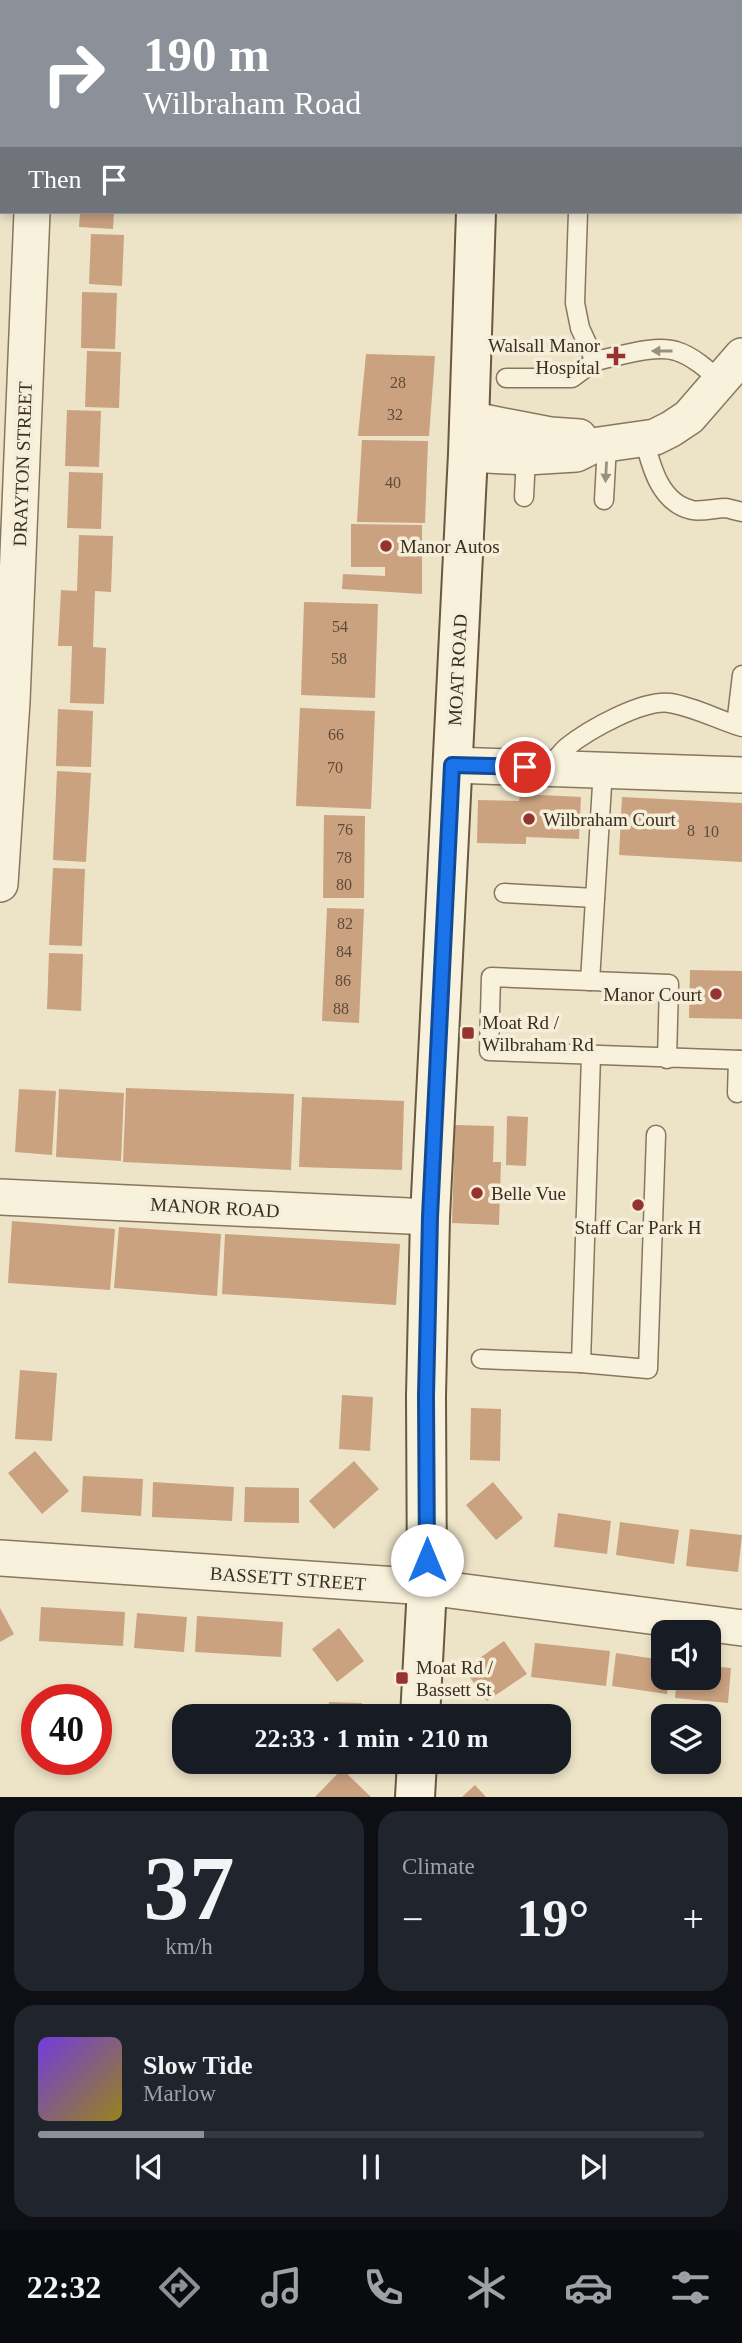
<!DOCTYPE html>
<html lang="en">
<head>
<meta charset="utf-8">
<style>
  body { margin:0; font-family:"Times New Roman",serif; background:#20242c; color:#f1f3f6; height:100vh; display:flex; flex-direction:column; font-size:26px; white-space:nowrap }
  * { box-sizing:border-box; margin:0 }
  p { font-size:23px; color:#9ea1a6 }
  .icon { flex:none; width:38px; height:38px; fill:none; stroke:currentColor; stroke-width:2; stroke-linecap:round; stroke-linejoin:round }
  .map { position:relative; height:1797px; overflow:hidden }
  .sheet { display:flex; flex-direction:column; gap:14px; padding:14px; background:#0d0f14; flex:1 }
  .sheet>* { flex:none }
  .banner { position:absolute; left:0px; top:0px; width:742px; height:214px; box-shadow:0 4px 10px #0003; background:#8c9099; color:#fff; overflow:hidden }
  .buttons { position:absolute; left:651px; top:1620px; display:grid; gap:14px }
  .buttons a { display:grid; place-items:center; width:70px; height:70px; border-radius:14px; background:#171b24; box-shadow:0 4px 10px #0003; font-size:35px }
  .speed { position:absolute; left:21px; top:1684px; display:flex; gap:14px; font-size:35px; font-weight:700; text-align:center }
  .speed>* { display:grid; place-content:center; width:91px; height:91px; border-radius:50%; background:#171b24; box-shadow:0 4px 10px #0003; line-height:1 }
  .speed .limit { border:10px solid #d22; background:#fff; color:#111 }
  .pin { position:absolute; display:grid; place-items:center; width:60px; height:60px; color:#fff; margin:-30px; border:4px solid #fff; border-radius:50%; box-shadow:0 2px 7px #0007 }
  .me { position:absolute; width:77px; margin:-38px; rotate:0deg; stroke-linejoin:round; filter:drop-shadow(0 0 5px #0008) }
  .turn { display:flex; align-items:center; gap:24px; height:147px; padding:0 28px; font-size:32px }
  .turn .icon { width:91px; height:91px; stroke-width:2.5 }
  .turn b { display:block; font-size:49px; line-height:60px }
  .then { display:flex; align-items:center; height:66px; padding:0 28px; background:#0003; gap:14px; font-size:26px }
  .big { font-size:52px; font-weight:700; line-height:1.1 }
  .sheet .card { flex:1; display:flex; flex-direction:column; justify-content:center; gap:10px; min-width:0; padding:0 24px; border-radius:21px; background:#20242c }
  .sheet .dial { align-items:center; gap:0 }
  .dial b { font-size:91px; line-height:1 }
  .song { display:flex; align-items:center; gap:21px }
  .cover { width:84px; height:84px; border-radius:10px; background:linear-gradient(135deg,hsl(260 70% 55%),hsl(50 70% 35%)) }
  .played { height:7px; border-radius:4px; background:linear-gradient(90deg,#8c9099 25%,#363941 25%) }
  .keys { display:flex; justify-content:space-around; direction:ltr }
  .heat { display:flex; justify-content:space-between; align-items:center; font-size:38px; direction:ltr }
  .sheet .tiles { flex:1; display:grid; gap:14px; grid-template-columns:1fr 1fr }
  .card:last-child { grid-column:span 2 }
  .trip { position:absolute; left:172px; top:1704px; width:399px; height:70px; border-radius:21px; background:#171b24; box-shadow:0 4px 10px #0003; font-weight:700; line-height:70px; text-align:center }
  .tab-bar { display:flex; height:112px; justify-content:space-around; align-items:center; background:#090b0e; color:#9ea1a6 }
  .tab-bar .icon { width:49px; height:49px }
  .tab-bar .selected { color:#8c9099 }
  .tab-bar b { font-size:32px; color:#f1f3f6 }
  .map>svg:first-child { display:block }
  .building { fill:#caa280 }
  .lines { fill:none; stroke-linecap:round; stroke-linejoin:round }
  .lane-casing { stroke:#89765e; stroke-width:21 }
  .street-casing { stroke:#89765e; stroke-width:38 }
  .secondary-casing { stroke:#6b5841; stroke-width:42 }
  .lane { stroke:#f8f1dc; stroke-width:18 }
  .street { stroke:#f8f1dc; stroke-width:35 }
  .secondary { stroke:#f8f1dc; stroke-width:38 }
  .oneway { fill:#99907e }
  .route-casing { stroke:#114b97; stroke-width:18 }
  .route { stroke:#1a73e8; stroke-width:12 }
  .poi-dot { fill:#963330; stroke:#f5eed8; stroke-width:2.5 }
  .labels { text-anchor:middle; stroke-width:7; stroke-linejoin:round; paint-order:stroke }
  .number-label { font-size:16px; fill:#5e4b39 }
  .poi-label { font-size:19px; fill:#3a2e21; stroke:#f5eed8; text-anchor:start }
  .street-label { font-size:19px; fill:#3a2e21; stroke:#f5eed8 }
</style>
</head>
<body>
<div class="map">
<svg width="742" height="1797" viewBox="0 0 742 1797">
  <rect width="100%" height="100%" fill="#ede4c8"/>
  <g class="building">
    <polygon points="80,212 114,212 113,229 79,227"/>
    <polygon points="91,234 124,235 122,286 89,284"/>
    <polygon points="82,292 117,293 115,349 81,348"/>
    <polygon points="87,351 121,352 119,408 85,407"/>
    <polygon points="366,354 435,356 429,436 358,436"/>
    <polygon points="67,410 101,411 99,467 65,466"/>
    <polygon points="362,440 428,441 425,523 357,522"/>
    <polygon points="69,472 103,473 101,529 67,528"/>
    <polygon points="351,524 422,525 422,594 342,589 343,574 385,576 385,567 351,567"/>
    <polygon points="79,535 113,536 111,592 95,591 93,647 106,648 104,704 70,703 72,646 58,646 61,590 77,591"/>
    <polygon points="304,602 378,604 375,698 301,695"/>
    <polygon points="300,708 375,711 371,809 296,806"/>
    <polygon points="58,709 93,711 91,767 56,766"/>
    <polygon points="57,771 91,773 86,862 53,860"/>
    <polygon points="520,794 581,797 579,839 526,837 526,844 477,843 478,800 519,801"/>
    <polygon points="622,797 742,803 742,862 619,855"/>
    <polygon points="324,815 365,816 364,898 323,898"/>
    <polygon points="53,868 85,869 82,946 49,945"/>
    <polygon points="327,908 364,909 359,1023 322,1021"/>
    <polygon points="49,953 83,954 81,1011 47,1009"/>
    <polygon points="690,970 742,971 742,1019 689,1018"/>
    <polygon points="126,1088 294,1094 291,1170 123,1162"/>
    <polygon points="19,1089 56,1091 52,1155 15,1152"/>
    <polygon points="59,1089 124,1093 121,1161 56,1157"/>
    <polygon points="302,1097 404,1101 402,1170 299,1167"/>
    <polygon points="507,1116 528,1117 526,1166 506,1165"/>
    <polygon points="455,1125 494,1126 493,1162 501,1162 499,1225 452,1223"/>
    <polygon points="12,1221 115,1229 110,1290 8,1283"/>
    <polygon points="119,1227 221,1234 217,1296 114,1288"/>
    <polygon points="225,1234 400,1244 396,1305 222,1294"/>
    <polygon points="20,1370 57,1373 52,1441 15,1439"/>
    <polygon points="342,1395 373,1397 370,1451 339,1449"/>
    <polygon points="471,1408 501,1409 500,1461 470,1460"/>
    <polygon points="35,1451 69,1491 42,1514 8,1473"/>
    <polygon points="354,1461 379,1489 334,1529 309,1501"/>
    <polygon points="83,1476 143,1479 141,1516 81,1512"/>
    <polygon points="153,1482 234,1487 232,1521 152,1517"/>
    <polygon points="493,1482 523,1518 496,1540 466,1505"/>
    <polygon points="245,1487 299,1488 299,1523 244,1522"/>
    <polygon points="558,1513 611,1521 607,1554 554,1547"/>
    <polygon points="620,1522 679,1530 674,1564 616,1555"/>
    <polygon points="690,1529 742,1535 738,1572 686,1566"/>
    <polygon points="41,1607 125,1612 123,1646 39,1641"/>
    <polygon points="0,1608 14,1634 0,1642"/>
    <polygon points="137,1613 187,1617 184,1652 134,1648"/>
    <polygon points="197,1616 283,1622 281,1657 195,1652"/>
    <polygon points="339,1628 364,1661 337,1682 312,1649"/>
    <polygon points="504,1641 527,1674 487,1701 464,1669"/>
    <polygon points="535,1643 610,1651 606,1686 531,1677"/>
    <polygon points="616,1653 663,1660 663,1678 669,1678 667,1694 612,1686"/>
    <polygon points="709,1666 731,1668 728,1703 675,1698 677,1678 709,1678"/>
    <polygon points="329,1702 362,1703 361,1717 328,1717"/>
    <polygon points="456,1762 488,1762 488,1771 455,1770"/>
    <polygon points="342,1769 371,1797 315,1797"/>
    <polygon points="475,1785 486,1797 462,1797"/>
  </g>
  <g class="lines">
    <g class="lane-casing">
      <g id="lane">
        <polyline points="557,0 557,2"/>
        <path d="M578,212L575,303L580,328L595,361C616,357 656,344 676,351C693,356 708,370 721,382"/>
        <polyline points="506,378 572,378 595,361"/>
        <path d="M644,439C651,466 660,503 692,510C703,512 715,508 726,508C731,509 737,511 742,512"/>
        <polyline points="524,497 526,457"/>
        <polyline points="604,500 607,445"/>
        <polyline points="736,725 742,675"/>
        <path d="M549,767C555,761 561,752 567,747C588,730 643,699 670,703C695,707 718,720 742,727"/>
        <polyline points="504,893 595,898"/>
        <polyline points="590,981 603,769"/>
        <polyline points="667,1059 669,984 491,977 489,1051 742,1060"/>
        <polyline points="737,1093 738,1060"/>
        <polyline points="481,1359 581,1363 648,1369 656,1135"/>
        <polyline points="581,1363 591,1056"/>
      </g>
    </g>
    <g class="street-casing">
      <g id="street">
        <polyline points="95,0 152,2"/>
        <polyline points="41,2 41,0"/>
        <polyline points="468,421 483,422 550,435 579,437"/>
        <polyline points="468,454 526,457 576,454 592,446 655,437 671,429 689,417 742,356"/>
        <polyline points="452,765 742,775"/>
        <polyline points="0,884 12,701 32,212"/>
        <polyline points="0,1197 430,1217"/>
        <polyline points="0,1558 427,1587 742,1628"/>
      </g>
    </g>
    <g class="secondary-casing">
      <g id="secondary">
        <polyline points="484,2 484,0"/>
        <polyline points="420,1717 427,1587 426,1396 430,1217 468,454 476,212"/>
        <polyline points="415,1797 417,1762"/>
      </g>
    </g>
    <use href="#lane" class="lane"/>
    <use href="#street" class="street"/>
    <use href="#secondary" class="secondary"/>
  </g>
  <defs><path id="oneway-solid" d="M-6-.8H1V-3.2L6.5 0L1 3.2V.8H-6Z" transform="scale(1.75)"/></defs>
  <g class="oneway">
    <use href="#oneway-solid" transform="translate(662 351) rotate(180)"/>
    <use href="#oneway-solid" transform="translate(606 472) rotate(93)"/>
  </g>
  <g class="lines">
    <g class="route-casing">
      <polyline id="route" points="427,1560 426,1396 430,1217 452,765 525,767"/>
    </g>
    <use href="#route" class="route"/>
  </g>
  <g class="poi-dot">
    <path d="M612.5 345.5h7v7h7v7h-7v7h-7v-7h-7v-7h7z"/>
    <circle cx="386" cy="546" r="7"/>
    <circle cx="529" cy="819" r="7"/>
    <circle cx="716" cy="994" r="7"/>
    <rect x="461" y="1026" width="14" height="14" rx="3.5"/>
    <circle cx="477" cy="1193" r="7"/>
    <circle cx="638" cy="1205" r="7"/>
    <rect x="395" y="1671" width="14" height="14" rx="3.5"/>
  </g>
  <g class="labels">
    <g class="number-label">
      <text x="398" y="388">28</text>
      <text x="395" y="420">32</text>
      <text x="393" y="488">40</text>
      <text x="340" y="632">54</text>
      <text x="339" y="664">58</text>
      <text x="336" y="740">66</text>
      <text x="335" y="773">70</text>
      <text x="345" y="835">76</text>
      <text x="691" y="836">8</text>
      <text x="711" y="837">10</text>
      <text x="344" y="863">78</text>
      <text x="344" y="890">80</text>
      <text x="345" y="929">82</text>
      <text x="344" y="957">84</text>
      <text x="343" y="986">86</text>
      <text x="341" y="1014">88</text>
    </g>
    <g class="poi-label">
      <text x="600" y="352" text-anchor="end">Walsall Manor<tspan x="600" dy="22">Hospital</tspan></text>
      <text x="400" y="553">Manor Autos</text>
      <text x="543" y="826">Wilbraham Court</text>
      <text x="702" y="1001" text-anchor="end">Manor Court</text>
      <text x="482" y="1029">Moat Rd /<tspan x="482" dy="22">Wilbraham Rd</tspan></text>
      <text x="491" y="1200">Belle Vue</text>
      <text x="638" y="1234" text-anchor="middle">Staff Car Park H</text>
      <text x="416" y="1674">Moat Rd /<tspan x="416" dy="22">Bassett St</tspan></text>
    </g>
    <g class="street-label">
      <text transform="translate(22 464) rotate(-88)" y="7">DRAYTON STREET</text>
      <text transform="translate(457 670) rotate(-87)" y="7">MOAT ROAD</text>
      <text transform="translate(215 1207) rotate(3)" y="7">MANOR ROAD</text>
      <text transform="translate(288 1578) rotate(4)" y="7">BASSETT STREET</text>
    </g>
  </g>
</svg>
<div class="buttons">
<a><svg class="icon" aria-label="sound" viewBox="0 0 24 24"><path d="M4 9h4l5-4v14l-5-4H4zM17 9q2 3 0 6"/></svg></a>
<a><svg class="icon" aria-label="layers" viewBox="0 0 24 24"><path d="M12 4l9 5-9 5-9-5zM3 14l9 5 9-5"/></svg></a>
</div>
<div class="speed"><div class="limit">40</div></div>
<div class="pin" style="left:525px;top:767px;background:#d93025"><svg class="icon" aria-label="arrive" viewBox="0 0 24 24"><path d="M6 21V4h12l-3 4 3 4H6"/></svg></div>
<svg class="me" style="left:427px;top:1560px" viewBox="-20 -20 40 40"><circle r="19" fill="#fff"/><path d="M0-13L10 11 0 6-10 11z" fill="#1a73e8"/></svg>
<div class="trip">22:33 · 1 min · 210 m</div>
<div class="banner">
<div class="turn"><svg class="icon" aria-label="right" viewBox="0 0 24 24"><path d="M7 20v-9h11M14 6l5 5-5 5"/></svg><div><b>190 m</b>Wilbraham Road</div></div>
<div class="then">Then<svg class="icon" aria-label="arrive" viewBox="0 0 24 24"><path d="M6 21V4h12l-3 4 3 4H6"/></svg></div>
</div>
</div>
<section class="sheet">
<div class="tiles">
<div class="card dial"><b>37</b><p>km/h</p></div>
<div class="card"><p>Climate</p>
<div class="heat"><a>−</a><b class="big">19°</b><a>+</a></div>
</div>
<div class="card">
<div class="song"><i class="cover"></i><div><b>Slow Tide</b><p>Marlow</p></div></div>
<div class="played"></div>
<div class="keys"><svg class="icon" aria-label="previous" viewBox="0 0 24 24"><path d="M18 5L8 12l10 7zM5 5v14"/></svg><svg class="icon" aria-label="pause" viewBox="0 0 24 24"><path d="M8 5v14M16 5v14"/></svg><svg class="icon" aria-label="next" viewBox="0 0 24 24"><path d="M6 5l10 7-10 7zM19 5v14"/></svg></div>
</div>
</div>
</section>
<nav class="tab-bar">
<b>22:32</b>
<svg class="icon selected" aria-label="directions" viewBox="0 0 24 24"><path d="M12 3l9 9-9 9-9-9zM9 14v-3h6M13 9l2 2-2 2"/></svg>
<svg class="icon" aria-label="music" viewBox="0 0 24 24"><path d="M9 18V5l10-2v13"/><circle cx="6" cy="18" r="3"/><circle cx="16" cy="16" r="3"/></svg>
<svg class="icon" aria-label="phone" viewBox="0 0 24 24"><path d="M5 4h4l2 5-3 2q2 4 5 5l2-3 5 2v4C11 20 4 13 5 4z"/></svg>
<svg class="icon" aria-label="climate" viewBox="0 0 24 24"><path d="M12 3v18M4 7l16 10M4 17L20 7"/></svg>
<svg class="icon" aria-label="car" viewBox="0 0 24 24"><path d="M5 17H2v-5l4-1 3-4h7l3 4 3 1v5h-3M9 17h6M6 11h13"/><circle cx="7" cy="17" r="2"/><circle cx="17" cy="17" r="2"/></svg>
<svg class="icon" aria-label="filters" viewBox="0 0 24 24"><path d="M4 7h16M4 17h16"/><circle cx="9" cy="7" r="2"/><circle cx="15" cy="17" r="2"/></svg>
</nav>
</body>
</html>
